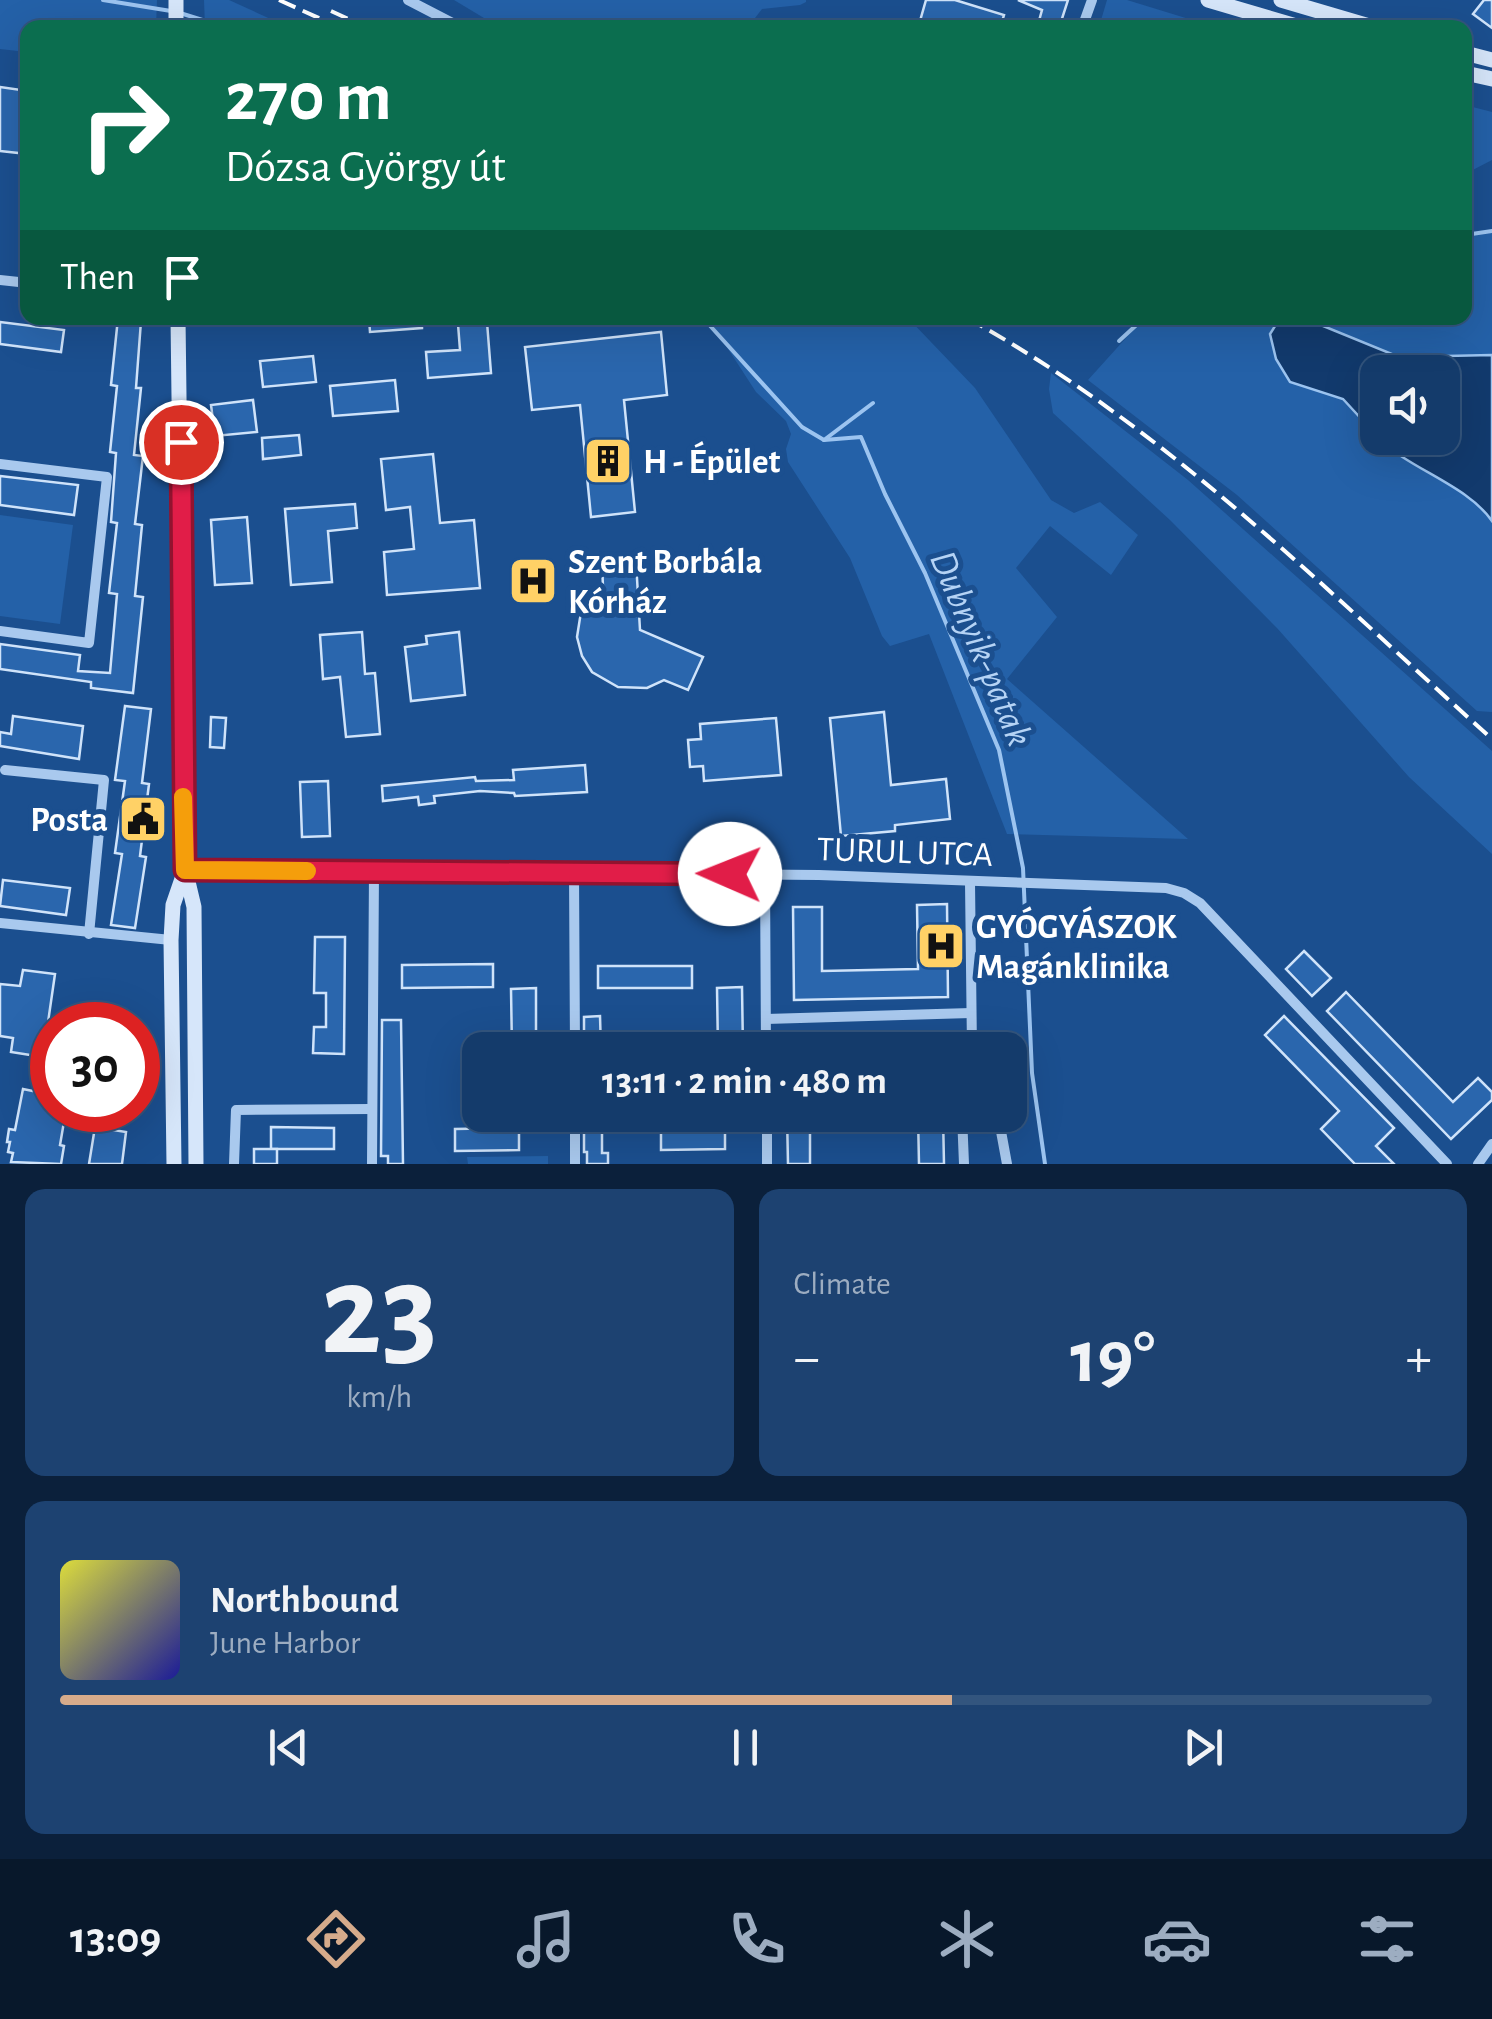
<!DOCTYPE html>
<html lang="en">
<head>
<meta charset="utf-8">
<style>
  body { margin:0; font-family:"Alegreya Sans",sans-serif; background:#1d4271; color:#f1f3f6; height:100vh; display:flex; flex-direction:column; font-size:38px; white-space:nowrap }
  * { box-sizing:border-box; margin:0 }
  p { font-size:32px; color:#9dadc1 }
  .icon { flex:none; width:55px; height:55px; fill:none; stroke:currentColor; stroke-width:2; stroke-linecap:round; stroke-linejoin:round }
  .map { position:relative; height:1164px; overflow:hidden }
  .panel { display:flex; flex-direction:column; gap:25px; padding:25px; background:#0b203b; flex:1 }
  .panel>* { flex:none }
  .banner { position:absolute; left:20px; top:20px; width:1452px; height:305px; border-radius:20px; box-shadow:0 10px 40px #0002,0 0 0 2px #33557e; background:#0b6e4f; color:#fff; overflow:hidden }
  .fabs { position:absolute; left:1360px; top:355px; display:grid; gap:20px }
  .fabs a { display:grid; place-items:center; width:100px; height:100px; border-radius:20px; background:#143b6b; box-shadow:0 10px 40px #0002,0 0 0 2px #33557e; font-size:50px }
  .speed { position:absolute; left:30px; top:1002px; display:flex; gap:20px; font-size:50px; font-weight:700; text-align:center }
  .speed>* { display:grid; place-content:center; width:130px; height:130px; border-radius:50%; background:#143b6b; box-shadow:0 10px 40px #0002,0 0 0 2px #33557e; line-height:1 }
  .speed .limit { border:15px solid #d22; background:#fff; color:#111 }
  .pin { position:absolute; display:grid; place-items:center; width:85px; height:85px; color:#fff; margin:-42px; border:5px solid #fff; border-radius:50%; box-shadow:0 2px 10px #0007 }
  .me { position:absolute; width:110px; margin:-55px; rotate:271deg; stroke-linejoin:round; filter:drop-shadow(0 0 8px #0008) }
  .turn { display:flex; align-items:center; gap:35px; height:210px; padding:0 40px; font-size:45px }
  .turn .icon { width:130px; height:130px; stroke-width:2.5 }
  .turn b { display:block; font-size:70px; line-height:85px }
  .then { display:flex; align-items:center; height:95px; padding:0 40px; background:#0003; gap:20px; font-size:38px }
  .big { font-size:75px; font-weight:600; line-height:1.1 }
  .panel .tile { flex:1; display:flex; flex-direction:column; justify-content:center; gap:15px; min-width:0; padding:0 35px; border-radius:20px; background:#1d4271 }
  .panel .dial { align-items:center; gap:0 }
  .dial b { font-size:130px; line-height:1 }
  .song { display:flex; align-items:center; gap:30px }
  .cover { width:120px; height:120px; border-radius:15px; background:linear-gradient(135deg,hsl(60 70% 55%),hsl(240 70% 35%)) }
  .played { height:10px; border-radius:5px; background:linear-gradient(90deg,#d6ab8b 65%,#33557e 65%) }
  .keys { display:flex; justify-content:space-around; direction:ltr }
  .heat { display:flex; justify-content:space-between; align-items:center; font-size:55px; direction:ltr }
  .panel .tiles { flex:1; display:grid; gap:25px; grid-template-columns:1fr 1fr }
  .tile:last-child { grid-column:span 2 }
  .trip { position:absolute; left:462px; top:1032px; width:565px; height:100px; border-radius:20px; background:#143b6b; box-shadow:0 10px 40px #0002,0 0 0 2px #33557e; font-weight:600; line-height:100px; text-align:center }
  .tabs { display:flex; height:160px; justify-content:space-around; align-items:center; background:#08182b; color:#9dadc1 }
  .tabs .icon { width:70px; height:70px }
  .tabs .current { color:#d6ab8b }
  .tabs b { font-size:45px; color:#f1f3f6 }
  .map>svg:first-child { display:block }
  .green { fill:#2461a8; fill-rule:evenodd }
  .water { fill:#123a6d; stroke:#9cc4f0; stroke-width:2.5 }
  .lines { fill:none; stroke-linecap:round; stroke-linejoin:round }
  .stream { stroke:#9cc4f0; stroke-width:4 }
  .building { fill:#2a66ad; stroke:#cfe3fa; stroke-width:2.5 }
  .street { stroke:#a9c9ee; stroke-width:10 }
  .secondary { stroke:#d6e6fa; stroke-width:15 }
  .rail { stroke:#fff; stroke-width:4; stroke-dasharray:18 8; stroke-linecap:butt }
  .route-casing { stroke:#92132f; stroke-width:25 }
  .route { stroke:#e11d48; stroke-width:18 }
  .slow { stroke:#f59e0b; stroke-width:18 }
  .labels { text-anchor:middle; stroke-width:10; stroke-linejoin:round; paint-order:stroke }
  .poi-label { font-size:35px; font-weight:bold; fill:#fff; stroke:#1b4f8f; text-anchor:start }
  .street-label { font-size:35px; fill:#fff; stroke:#1b4f8f }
  .water-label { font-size:38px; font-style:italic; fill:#b5d3f5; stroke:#1b4f8f }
</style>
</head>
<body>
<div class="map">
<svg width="1492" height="1164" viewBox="0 0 1492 1164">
  <rect width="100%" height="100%" fill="#1b4f8f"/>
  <g class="green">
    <polygon points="0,0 157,0 156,27 28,28 27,52 0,49"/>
    <polygon points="204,0 229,0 288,27 205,27"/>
    <polygon points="454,0 806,0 806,2 800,5 762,9 748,27 499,27"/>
    <polygon points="1107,0 1127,0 1215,27 1099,27"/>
    <polygon points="1465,105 1492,112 1492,160 1465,174"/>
    <path d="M1492,231V712L1477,711L1237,495L1088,380L1144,318H1465V235ZM1378,372H1442V438H1378Z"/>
    <polygon points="708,318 908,318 975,388 1051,500 1074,513 1100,502 1138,535 1111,575 1050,526 1016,568 1057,617 1007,679 1188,839 1007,834 929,634 890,646 882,636 850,558 788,462 786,449 791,434 786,421 756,392"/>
    <polygon points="1051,373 1188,480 1492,751 1492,854 1409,777 1277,628 1170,520 1053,413 1049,389"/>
    <polygon points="0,515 73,525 60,624 0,616"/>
    <polygon points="548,1156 548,1164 468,1164 467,1157"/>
  </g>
  <path class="water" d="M1280,318L1311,321L1399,357L1492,355V521C1467,485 1411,470 1378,438H1442V372H1378V437L1343,399L1290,382L1276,359L1270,334Z"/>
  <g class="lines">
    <g class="stream">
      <polyline points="103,0 171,11"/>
      <polyline points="180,13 228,28"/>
      <polyline points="1465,235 1492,231"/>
      <polyline points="703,318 802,427 824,440 873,403"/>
      <polyline points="1119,341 1144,318"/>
      <polyline points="824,440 861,437 885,494 925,573 999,750 1023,868 1032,1073 1045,1164"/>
    </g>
  </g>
  <g class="building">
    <polygon points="926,0 955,0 1004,15 1000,28 918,28"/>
    <polygon points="1018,0 1068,0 1059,28 1037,28 1042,10"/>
    <polygon points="1484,0 1492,0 1492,28 1473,14"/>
    <polygon points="0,87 28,91 28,154 0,151"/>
    <polygon points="118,318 141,321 136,388 141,388 134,455 143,456 135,524 142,525 135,596 143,597 133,693 91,688 91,682 0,669 0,644 80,655 78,671 110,673 117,594 109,593 117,523 111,522 116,453 110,452 117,386 111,385"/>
    <polygon points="369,318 422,318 422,328 370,332"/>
    <polygon points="0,322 64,330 61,352 0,344"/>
    <polygon points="487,322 491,373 428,378 426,352 460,350 458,324"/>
    <polygon points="661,332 667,395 624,400 635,512 591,517 580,405 532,410 525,347"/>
    <polygon points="313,356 316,382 263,387 260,361"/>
    <polygon points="395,380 398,411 333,416 330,386"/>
    <polygon points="253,400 257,432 215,436 211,405"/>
    <polygon points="299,435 301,455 263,459 262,438"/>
    <polygon points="433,454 440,523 474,520 480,588 387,595 384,552 414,549 410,507 386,510 381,459"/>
    <polygon points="0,476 78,485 74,515 0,505"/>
    <polygon points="355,504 357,528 328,531 332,582 291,585 285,509"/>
    <polygon points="247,517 252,583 215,585 211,520"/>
    <polygon points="636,561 640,630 703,657 688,690 664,680 647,688 618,687 592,672 582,656 577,637 580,618 588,601 603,587 602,564"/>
    <polygon points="362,632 365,674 375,673 380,734 346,737 340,677 323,679 320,635"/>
    <polygon points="459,632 465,695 411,701 405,647 427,644 426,636"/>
    <polygon points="125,706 151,709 142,783 149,784 140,856 146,857 135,928 111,925 122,854 115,853 125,781 115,780"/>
    <polygon points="884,712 891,785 946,779 950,819 895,825 895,831 841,836 830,718"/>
    <polygon points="13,716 83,726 79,759 0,746 0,732 11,734"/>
    <polygon points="211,717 226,718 224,748 210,747"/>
    <polygon points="776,718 781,775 704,781 703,766 690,767 688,740 701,739 700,724"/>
    <polygon points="585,765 587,792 515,796 514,793 480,791 434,796 435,803 419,805 418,797 383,801 382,786 475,777 476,781 514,780 513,770"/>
    <polygon points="328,781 330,836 302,837 300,782"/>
    <polygon points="3,880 70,888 66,915 0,906"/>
    <polygon points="947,904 948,997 794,1000 793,907 822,907 822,971 918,969 917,905"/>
    <polygon points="315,937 345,937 344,1054 313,1053 314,1027 326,1027 326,993 314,993"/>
    <polygon points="1304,951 1331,978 1312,996 1286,969"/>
    <polygon points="493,964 493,987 402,988 402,965"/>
    <rect x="598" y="966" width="94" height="22"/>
    <polygon points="23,970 55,974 43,1057 11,1052 13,1038 0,1036 0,984 20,986"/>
    <polygon points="742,987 743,1050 718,1050 717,988"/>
    <polygon points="536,988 536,1050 512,1050 511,989"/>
    <polygon points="1346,992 1453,1102 1478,1078 1492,1092 1492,1100 1451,1139 1327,1011"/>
    <polygon points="600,1016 601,1050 584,1050 584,1017"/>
    <polygon points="1284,1016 1394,1128 1376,1146 1394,1164 1355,1164 1321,1129 1339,1111 1265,1035"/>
    <polygon points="382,1020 401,1020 403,1164 388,1164 388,1156 381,1156"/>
    <rect x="808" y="1036" width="90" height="14"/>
    <polygon points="23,1089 52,1095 52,1110 66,1110 60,1145 64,1146 61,1164 11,1162 13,1153 8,1152 10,1142 7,1142 9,1129 15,1130"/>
    <polygon points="513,1115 537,1115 537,1127 519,1128 519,1150 455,1151 455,1129 513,1128"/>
    <polygon points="584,1115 602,1115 602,1153 608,1153 608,1164 587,1164 587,1152 584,1152"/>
    <polygon points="718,1115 744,1115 744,1127 725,1127 725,1149 661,1150 661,1128 719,1127"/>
    <polygon points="787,1115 810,1115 810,1164 788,1164"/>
    <polygon points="918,1115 943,1115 944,1164 919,1164"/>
    <polygon points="95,1127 126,1132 122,1164 89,1164"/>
    <polygon points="271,1127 334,1128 334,1149 271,1149"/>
    <rect x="254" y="1149" width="23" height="15"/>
  </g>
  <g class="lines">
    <g class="street">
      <polyline points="408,0 462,28"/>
      <polyline points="1082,28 1092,0"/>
      <polyline points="0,280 28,283"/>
      <polyline points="0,464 107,477 89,643 0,631"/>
      <polyline points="5,770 104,780 89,934"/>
      <polyline points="185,869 819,875 1166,888 1184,893 1200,903 1447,1164"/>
      <polyline points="574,873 575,1050"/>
      <polyline points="765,875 766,1050"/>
      <polyline points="970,882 972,1050"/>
      <polyline points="0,923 171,940"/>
      <polyline points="766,1019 971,1013"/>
      <polyline points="767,1115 767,1164"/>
      <polyline points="962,1115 964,1164"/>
      <polyline points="998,1115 1007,1164"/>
      <polyline points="234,1164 236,1110 372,1109"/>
      <polyline points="372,1164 374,871"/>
      <polyline points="575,1164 575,1115"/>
      <polyline points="1478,1164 1492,1144"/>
    </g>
    <g class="secondary">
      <polyline points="1208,0 1303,28"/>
      <polyline points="1281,0 1376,28"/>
      <polyline points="176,28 176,0"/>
      <polyline points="1465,53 1492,60"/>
      <polyline points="1465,73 1492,79"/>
      <polyline points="178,318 185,869 194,907 196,1164"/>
      <polyline points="174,1164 171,940 173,905 184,873"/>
    </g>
    <g class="rail">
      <polyline points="279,0 341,28"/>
      <polyline points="331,11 368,28"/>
      <path d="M967,318C1164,426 1326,590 1492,739"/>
    </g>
  </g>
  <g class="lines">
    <g class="route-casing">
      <polyline id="route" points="181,442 185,870 730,874"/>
    </g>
    <use href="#route" class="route"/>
    <polyline class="slow" points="183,797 185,870 307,871"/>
  </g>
  <defs>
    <g id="building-square" transform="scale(2.5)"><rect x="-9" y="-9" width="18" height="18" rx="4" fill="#ffd166" stroke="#1b4f8f"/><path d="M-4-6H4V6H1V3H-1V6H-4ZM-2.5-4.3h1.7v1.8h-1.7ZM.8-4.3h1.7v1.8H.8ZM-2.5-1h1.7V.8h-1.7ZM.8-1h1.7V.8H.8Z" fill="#111"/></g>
    <g id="hospital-square" transform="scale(2.5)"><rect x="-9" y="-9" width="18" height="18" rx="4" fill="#ffd166" stroke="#1b4f8f"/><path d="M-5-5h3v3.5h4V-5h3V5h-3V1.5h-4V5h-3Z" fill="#111"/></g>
    <g id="civic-square" transform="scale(2.5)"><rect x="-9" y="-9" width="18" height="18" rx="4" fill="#ffd166" stroke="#1b4f8f"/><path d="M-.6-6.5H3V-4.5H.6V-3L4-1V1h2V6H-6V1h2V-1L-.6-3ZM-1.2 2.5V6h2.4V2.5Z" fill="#111"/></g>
  </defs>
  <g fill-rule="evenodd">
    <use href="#building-square" x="608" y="461"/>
    <use href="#hospital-square" x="533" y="581"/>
    <use href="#civic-square" x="143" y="819"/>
    <use href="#hospital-square" x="941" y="946"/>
  </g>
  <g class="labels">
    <g class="poi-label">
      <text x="643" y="473">H - Épület</text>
      <text x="568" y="573">Szent Borbála<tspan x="568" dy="40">Kórház</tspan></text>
      <text x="108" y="831" text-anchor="end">Posta</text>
      <text x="976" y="938">GYÓGYÁSZOK<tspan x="976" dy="40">Magánklinika</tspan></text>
    </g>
    <g class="street-label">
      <text transform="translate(905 851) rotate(2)" y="12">TURUL UTCA</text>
    </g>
    <g class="water-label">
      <text transform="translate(982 648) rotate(67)" y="13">Dubnyik-patak</text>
    </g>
  </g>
</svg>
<div class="fabs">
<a><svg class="icon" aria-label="sound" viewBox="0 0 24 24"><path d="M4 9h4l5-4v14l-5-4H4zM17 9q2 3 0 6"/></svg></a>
</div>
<div class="speed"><div class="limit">30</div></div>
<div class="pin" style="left:181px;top:442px;background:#d93025"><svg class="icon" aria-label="arrive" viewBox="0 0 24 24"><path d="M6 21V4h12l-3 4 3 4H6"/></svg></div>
<svg class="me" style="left:730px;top:874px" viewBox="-20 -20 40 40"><circle r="19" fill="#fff"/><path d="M0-13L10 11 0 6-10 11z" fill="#e11d48"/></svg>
<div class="trip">13:11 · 2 min · 480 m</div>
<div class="banner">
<div class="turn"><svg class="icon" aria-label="right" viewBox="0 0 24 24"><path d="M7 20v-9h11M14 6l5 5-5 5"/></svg><div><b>270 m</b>Dózsa György út</div></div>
<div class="then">Then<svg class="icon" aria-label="arrive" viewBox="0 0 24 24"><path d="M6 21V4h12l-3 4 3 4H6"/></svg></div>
</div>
</div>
<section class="panel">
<div class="tiles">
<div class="tile dial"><b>23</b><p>km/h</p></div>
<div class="tile"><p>Climate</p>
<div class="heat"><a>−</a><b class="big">19°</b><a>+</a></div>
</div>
<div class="tile">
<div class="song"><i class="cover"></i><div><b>Northbound</b><p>June Harbor</p></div></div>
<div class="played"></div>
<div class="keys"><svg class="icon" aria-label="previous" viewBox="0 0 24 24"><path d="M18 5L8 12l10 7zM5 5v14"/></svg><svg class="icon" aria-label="pause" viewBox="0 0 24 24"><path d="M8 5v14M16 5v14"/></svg><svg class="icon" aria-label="next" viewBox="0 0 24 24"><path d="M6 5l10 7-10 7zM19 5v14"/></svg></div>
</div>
</div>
</section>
<nav class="tabs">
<b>13:09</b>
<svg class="icon current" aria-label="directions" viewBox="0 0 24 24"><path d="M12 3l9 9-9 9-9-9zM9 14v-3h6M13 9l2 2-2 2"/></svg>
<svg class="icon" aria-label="music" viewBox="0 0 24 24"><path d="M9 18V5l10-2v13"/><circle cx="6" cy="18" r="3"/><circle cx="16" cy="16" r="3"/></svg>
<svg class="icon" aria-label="phone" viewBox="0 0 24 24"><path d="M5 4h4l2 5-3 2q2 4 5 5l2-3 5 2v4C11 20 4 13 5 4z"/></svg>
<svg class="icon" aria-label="climate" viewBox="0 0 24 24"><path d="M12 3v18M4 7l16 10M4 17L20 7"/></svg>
<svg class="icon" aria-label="car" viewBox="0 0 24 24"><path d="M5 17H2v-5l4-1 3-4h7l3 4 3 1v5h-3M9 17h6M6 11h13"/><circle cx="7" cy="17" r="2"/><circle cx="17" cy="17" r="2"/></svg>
<svg class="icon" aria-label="filters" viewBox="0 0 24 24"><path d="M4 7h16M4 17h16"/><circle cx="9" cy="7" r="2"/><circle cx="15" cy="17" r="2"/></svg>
</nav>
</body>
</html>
